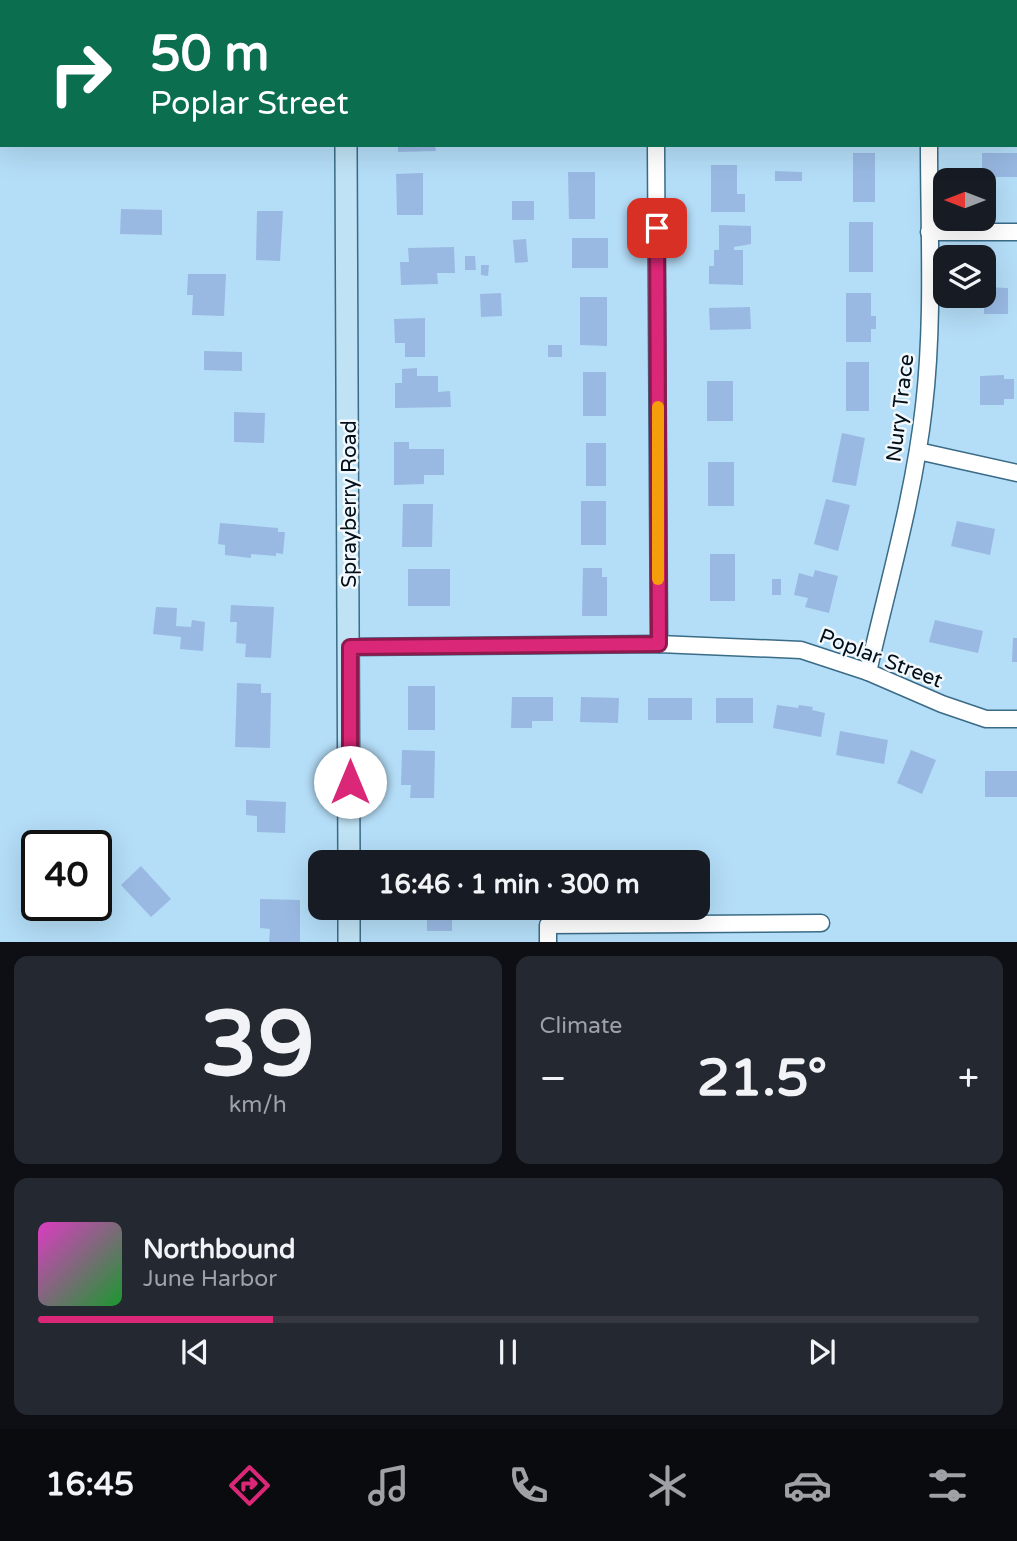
<!DOCTYPE html>
<html lang="en">
<head>
<meta charset="utf-8">
<style>
  body { margin:0; font-family:"Varela Round",sans-serif; background:#242831; color:#f1f3f6; height:100vh; display:flex; flex-direction:column; font-size:26px; white-space:nowrap }
  * { box-sizing:border-box; margin:0 }
  p { font-size:23px; color:#9ea1a6 }
  .icon { flex:none; width:38px; height:38px; fill:none; stroke:currentColor; stroke-width:2; stroke-linecap:round; stroke-linejoin:round }
  .map { position:relative; height:942px; overflow:hidden }
  .panel { display:flex; flex-direction:column; gap:14px; padding:14px; background:#0d0f14; flex:1 }
  .panel>* { flex:none }
  .top-card { position:absolute; left:0px; top:0px; width:1018px; height:147px; box-shadow:0 7px 28px #0002; background:#0b6e4f; color:#fff; overflow:hidden }
  .needle { width:46px; rotate:270deg }
  .fabs { position:absolute; left:933px; top:168px; display:grid; gap:14px }
  .fabs a { display:grid; place-items:center; width:63px; height:63px; border-radius:14px; background:#171b24; box-shadow:0 7px 28px #0002; font-size:35px }
  .speed { position:absolute; left:21px; top:830px; display:flex; gap:14px; font-size:35px; font-weight:700; text-align:center }
  .speed>* { display:grid; place-content:center; width:91px; height:91px; border-radius:50%; background:#171b24; box-shadow:0 7px 28px #0002; line-height:1 }
  .speed .limit { border:4px solid #111; border-radius:10px; background:#fff; color:#111 }
  .pin { position:absolute; display:grid; place-items:center; width:60px; height:60px; color:#fff; margin:-30px; border-radius:14px; box-shadow:0 4px 10px #0006 }
  .me { position:absolute; width:77px; margin:-38px; rotate:0deg; stroke-linejoin:round; filter:drop-shadow(0 0 5px #0008) }
  .turn { display:flex; align-items:center; gap:24px; height:147px; padding:0 35px; font-size:32px }
  .turn .icon { width:91px; height:91px; stroke-width:2.5 }
  .turn b { display:block; font-size:49px; line-height:60px }
  .big { font-size:52px; font-weight:700; line-height:1.1 }
  .panel .card { flex:1; display:flex; flex-direction:column; justify-content:center; gap:10px; min-width:0; padding:0 24px; border-radius:14px; background:#242831 }
  .panel .dial { align-items:center; gap:0 }
  .dial b { font-size:91px; line-height:1 }
  .song { display:flex; align-items:center; gap:21px }
  .cover { width:84px; height:84px; border-radius:10px; background:linear-gradient(135deg,hsl(310 70% 55%),hsl(130 70% 35%)) }
  .played { height:7px; border-radius:4px; background:linear-gradient(90deg,#db2777 25%,#363941 25%) }
  .keys { display:flex; justify-content:space-around; direction:ltr }
  .heat { display:flex; justify-content:space-between; align-items:center; font-size:38px; direction:ltr }
  .panel .tiles { flex:1; display:grid; gap:14px; grid-template-columns:1fr 1fr }
  .card:last-child { grid-column:span 2 }
  .trip { position:absolute; left:308px; top:850px; width:402px; height:70px; border-radius:14px; background:#171b24; box-shadow:0 7px 28px #0002; font-weight:700; line-height:70px; text-align:center }
  .tabs { display:flex; height:112px; justify-content:space-around; align-items:center; background:#090b0e; color:#9ea1a6 }
  .tabs .icon { width:49px; height:49px }
  .tabs .on { color:#db2777 }
  .tabs b { font-size:32px; color:#f1f3f6 }
  .map>svg:first-child { display:block }
  .building { fill:#99b9e3 }
  .lines { fill:none; stroke-linecap:round; stroke-linejoin:round }
  .street-casing { stroke:#3a6b87; stroke-width:19 }
  .secondary-casing { stroke:#3a6b87; stroke-width:24 }
  .street { stroke:#fff; stroke-width:16 }
  .secondary { stroke:#bfe2f4; stroke-width:21 }
  .route-casing { stroke:#8e194d; stroke-width:18 }
  .route { stroke:#db2777; stroke-width:12 }
  .slow { stroke:#f59e0b; stroke-width:12 }
  .labels { text-anchor:middle; stroke-width:5; stroke-linejoin:round; paint-order:stroke }
  .street-label { font-size:21px; fill:#000f1a; stroke:#f3f8fc }
</style>
</head>
<body>
<div class="map">
<svg width="1017" height="943" viewBox="0 0 1017 943">
  <rect width="100%" height="100%" fill="#b4ddf7"/>
  <g class="building">
    <polygon points="398,145 435,145 436,151 398,152"/>
    <rect x="853" y="153" width="22" height="49"/>
    <rect x="982" y="153" width="35" height="24"/>
    <polygon points="711,165 737,165 737,194 745,194 745,212 711,212"/>
    <polygon points="775,171 802,172 802,181 775,181"/>
    <polygon points="568,172 595,172 595,219 569,219"/>
    <polygon points="423,173 423,215 397,215 396,174"/>
    <rect x="512" y="201" width="22" height="19"/>
    <polygon points="121,209 162,210 162,235 120,234"/>
    <polygon points="257,211 283,211 280,261 256,260"/>
    <rect x="849" y="222" width="24" height="50"/>
    <polygon points="719,225 751,226 751,244 734,247 734,250 743,250 743,285 709,284 709,266 714,266 714,250 719,250"/>
    <rect x="572" y="238" width="36" height="30"/>
    <polygon points="526,239 528,262 515,263 513,240"/>
    <polygon points="454,247 455,273 437,273 438,284 401,285 400,262 409,262 408,248"/>
    <polygon points="465,256 475,256 476,270 465,270"/>
    <polygon points="481,265 489,265 488,276 481,275"/>
    <polygon points="188,274 226,274 224,316 192,315 193,295 187,295"/>
    <polygon points="984,287 1008,288 1008,314 984,314"/>
    <polygon points="501,293 502,316 481,317 480,294"/>
    <polygon points="846,293 871,293 871,316 876,316 876,329 871,329 871,342 846,342"/>
    <polygon points="580,297 607,297 607,346 580,345"/>
    <polygon points="750,307 751,329 710,330 709,308"/>
    <polygon points="425,318 425,357 405,357 405,343 395,343 394,319"/>
    <rect x="548" y="345" width="14" height="12"/>
    <polygon points="204,351 242,352 242,371 204,370"/>
    <rect x="846" y="362" width="23" height="49"/>
    <polygon points="417,368 417,376 438,376 438,392 450,391 451,407 395,408 395,383 402,383 402,369"/>
    <rect x="583" y="372" width="23" height="44"/>
    <polygon points="1004,375 1004,379 1014,379 1014,399 1004,399 1004,405 980,405 980,376"/>
    <rect x="707" y="381" width="26" height="40"/>
    <polygon points="234,412 265,413 264,443 234,442"/>
    <polygon points="842,433 865,438 856,486 832,482"/>
    <polygon points="394,442 409,442 409,449 444,449 444,475 424,475 424,484 394,485"/>
    <rect x="586" y="443" width="20" height="43"/>
    <rect x="708" y="462" width="26" height="44"/>
    <polygon points="826,499 850,505 838,551 814,544"/>
    <rect x="581" y="501" width="25" height="44"/>
    <polygon points="403,504 433,504 432,547 402,547"/>
    <polygon points="957,521 995,529 990,555 951,546"/>
    <polygon points="220,523 278,528 278,532 285,532 283,554 276,553 276,556 251,554 251,558 225,555 225,545 218,544"/>
    <rect x="710" y="554" width="25" height="47"/>
    <polygon points="583,568 602,568 602,577 607,577 607,616 582,616"/>
    <rect x="408" y="569" width="42" height="37"/>
    <polygon points="815,570 838,576 829,613 805,607 808,598 794,595 799,573 813,577"/>
    <rect x="772" y="579" width="9" height="16"/>
    <polygon points="231,605 274,607 271,658 245,657 246,644 236,643 237,622 230,622"/>
    <polygon points="156,607 177,608 176,626 191,627 192,620 205,622 203,651 180,649 181,637 153,634"/>
    <polygon points="935,620 983,631 978,653 929,642"/>
    <polygon points="1013,638 1017,638 1017,662 1012,662"/>
    <polygon points="237,683 261,684 261,693 271,693 270,748 235,747"/>
    <rect x="408" y="686" width="27" height="44"/>
    <polygon points="512,697 553,697 553,721 532,721 532,728 511,728"/>
    <polygon points="581,697 619,698 618,723 580,722"/>
    <rect x="648" y="698" width="44" height="22"/>
    <rect x="716" y="698" width="37" height="25"/>
    <polygon points="777,705 798,708 799,705 813,707 812,710 825,713 821,737 773,728"/>
    <polygon points="840,731 888,740 884,764 836,755"/>
    <polygon points="402,750 435,751 434,798 410,798 411,785 401,785"/>
    <polygon points="911,750 936,760 922,794 897,783"/>
    <rect x="985" y="771" width="32" height="26"/>
    <polygon points="246,800 286,802 285,833 257,832 257,816 246,815"/>
    <polygon points="141,866 171,899 151,917 121,885"/>
    <polygon points="260,899 300,900 300,943 269,943 270,929 260,928"/>
    <rect x="427" y="908" width="25" height="23"/>
  </g>
  <g class="lines">
    <g class="street-casing">
      <g id="street">
        <polyline points="656,0 656,2"/>
        <polyline points="925,0 925,2"/>
        <polyline points="656,145 659,644"/>
        <polyline points="929,232 1017,232"/>
        <polyline points="918,451 1017,473"/>
        <polyline points="350,647 659,644 801,650 868,672 942,704 986,719 1017,719"/>
        <path d="M868,672C888,584 914,496 924,406C934,320 929,232 929,145"/>
        <polyline points="548,943 548,925 821,923"/>
      </g>
    </g>
    <g class="secondary-casing">
      <g id="secondary">
        <polyline points="346,0 346,2"/>
        <polyline points="346,145 349,863"/>
        <polyline points="349,943 349,908"/>
      </g>
    </g>
    <use href="#street" class="street"/>
    <use href="#secondary" class="secondary"/>
  </g>
  <g class="lines">
    <g class="route-casing">
      <polyline id="route" points="350,782 350,647 659,644 657,228"/>
    </g>
    <use href="#route" class="route"/>
    <polyline class="slow" points="658,407 658,579"/>
  </g>
  <g class="labels">
    <g class="street-label">
      <text transform="translate(900 408) rotate(-83)" y="7">Nury Trace</text>
      <text transform="translate(349 504) rotate(-90)" y="7">Sprayberry Road</text>
      <text transform="translate(881 658) rotate(21)" y="7">Poplar Street</text>
    </g>
  </g>
</svg>
<div class="fabs">
<a><svg class="needle" viewBox="-14 -14 28 28"><path d="M0-13l5 13h-10z" fill="#e53935"/><path d="M0 13l5-13h-10z" fill="#9ea1a6"/></svg></a>
<a><svg class="icon" aria-label="layers" viewBox="0 0 24 24"><path d="M12 4l9 5-9 5-9-5zM3 14l9 5 9-5"/></svg></a>
</div>
<div class="speed"><div class="limit">40</div></div>
<div class="pin" style="left:657px;top:228px;background:#d93025"><svg class="icon" aria-label="arrive" viewBox="0 0 24 24"><path d="M6 21V4h12l-3 4 3 4H6"/></svg></div>
<svg class="me" style="left:350px;top:782px" viewBox="-20 -20 40 40"><circle r="19" fill="#fff"/><path d="M0-13L10 11 0 6-10 11z" fill="#db2777"/></svg>
<div class="trip">16:46 · 1 min · 300 m</div>
<div class="top-card">
<div class="turn"><svg class="icon" aria-label="right" viewBox="0 0 24 24"><path d="M7 20v-9h11M14 6l5 5-5 5"/></svg><div><b>50 m</b>Poplar Street</div></div>
</div>
</div>
<section class="panel">
<div class="tiles">
<div class="card dial"><b>39</b><p>km/h</p></div>
<div class="card"><p>Climate</p>
<div class="heat"><a>−</a><b class="big">21.5°</b><a>+</a></div>
</div>
<div class="card">
<div class="song"><i class="cover"></i><div><b>Northbound</b><p>June Harbor</p></div></div>
<div class="played"></div>
<div class="keys"><svg class="icon" aria-label="previous" viewBox="0 0 24 24"><path d="M18 5L8 12l10 7zM5 5v14"/></svg><svg class="icon" aria-label="pause" viewBox="0 0 24 24"><path d="M8 5v14M16 5v14"/></svg><svg class="icon" aria-label="next" viewBox="0 0 24 24"><path d="M6 5l10 7-10 7zM19 5v14"/></svg></div>
</div>
</div>
</section>
<nav class="tabs">
<b>16:45</b>
<svg class="icon on" aria-label="directions" viewBox="0 0 24 24"><path d="M12 3l9 9-9 9-9-9zM9 14v-3h6M13 9l2 2-2 2"/></svg>
<svg class="icon" aria-label="music" viewBox="0 0 24 24"><path d="M9 18V5l10-2v13"/><circle cx="6" cy="18" r="3"/><circle cx="16" cy="16" r="3"/></svg>
<svg class="icon" aria-label="phone" viewBox="0 0 24 24"><path d="M5 4h4l2 5-3 2q2 4 5 5l2-3 5 2v4C11 20 4 13 5 4z"/></svg>
<svg class="icon" aria-label="climate" viewBox="0 0 24 24"><path d="M12 3v18M4 7l16 10M4 17L20 7"/></svg>
<svg class="icon" aria-label="car" viewBox="0 0 24 24"><path d="M5 17H2v-5l4-1 3-4h7l3 4 3 1v5h-3M9 17h6M6 11h13"/><circle cx="7" cy="17" r="2"/><circle cx="17" cy="17" r="2"/></svg>
<svg class="icon" aria-label="filters" viewBox="0 0 24 24"><path d="M4 7h16M4 17h16"/><circle cx="9" cy="7" r="2"/><circle cx="15" cy="17" r="2"/></svg>
</nav>
</body>
</html>
